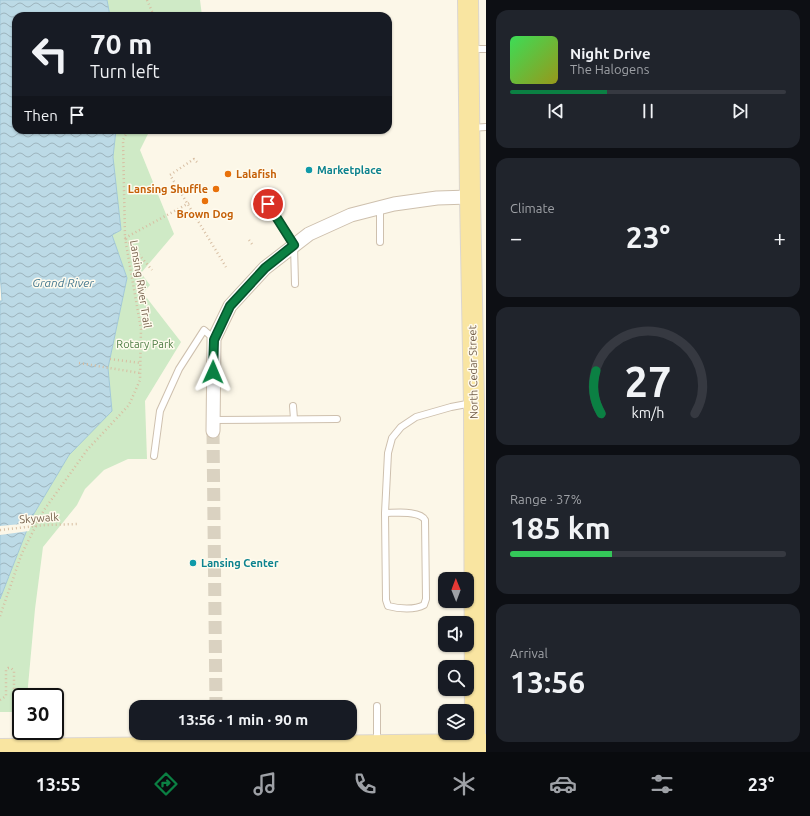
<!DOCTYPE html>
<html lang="en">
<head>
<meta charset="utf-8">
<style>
  body { margin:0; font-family:Ubuntu,sans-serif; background:#20242c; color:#f1f3f6; height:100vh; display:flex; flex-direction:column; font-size:15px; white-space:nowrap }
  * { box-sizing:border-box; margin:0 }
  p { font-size:13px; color:#9ea1a6 }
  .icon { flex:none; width:22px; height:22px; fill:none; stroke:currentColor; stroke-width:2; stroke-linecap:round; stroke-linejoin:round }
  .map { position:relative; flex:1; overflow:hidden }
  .drawer { display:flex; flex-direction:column; gap:10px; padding:10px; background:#0d0f14; width:324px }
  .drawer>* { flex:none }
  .top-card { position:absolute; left:12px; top:12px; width:380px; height:122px; border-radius:12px; box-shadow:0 1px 3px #0004; background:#171b24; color:#f1f3f6; overflow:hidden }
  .needle { width:26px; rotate:359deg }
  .controls { position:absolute; left:438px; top:572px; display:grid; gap:8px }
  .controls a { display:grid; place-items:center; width:36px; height:36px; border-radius:8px; background:#171b24; box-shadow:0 1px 3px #0004; font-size:20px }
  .speed { position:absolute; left:12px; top:688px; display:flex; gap:8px; font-size:20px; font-weight:700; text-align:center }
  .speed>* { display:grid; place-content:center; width:52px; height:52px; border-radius:50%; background:#171b24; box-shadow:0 1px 3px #0004; line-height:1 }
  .speed .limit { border:2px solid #111; border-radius:6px; background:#fff; color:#111 }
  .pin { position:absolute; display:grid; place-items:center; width:34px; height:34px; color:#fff; margin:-17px; border:2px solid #fff; border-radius:50%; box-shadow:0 1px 4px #0007 }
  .me { position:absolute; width:44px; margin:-22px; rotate:1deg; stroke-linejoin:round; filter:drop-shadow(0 0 3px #0008) }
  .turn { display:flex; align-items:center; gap:14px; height:84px; padding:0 12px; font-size:18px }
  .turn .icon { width:52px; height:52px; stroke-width:2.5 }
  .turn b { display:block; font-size:28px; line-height:34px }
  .then { display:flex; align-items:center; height:38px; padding:0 12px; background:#0003; gap:8px; font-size:15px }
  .big { font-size:30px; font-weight:600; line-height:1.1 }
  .drawer .tile { flex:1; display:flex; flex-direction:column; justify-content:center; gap:6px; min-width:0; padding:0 14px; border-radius:12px; background:#20242c }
  .drawer .dial { align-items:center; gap:0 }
  .dial svg { height:104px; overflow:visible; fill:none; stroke:#363941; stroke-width:7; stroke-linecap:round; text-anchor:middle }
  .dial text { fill:#f1f3f6; stroke:none }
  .song { display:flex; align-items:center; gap:12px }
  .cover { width:48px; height:48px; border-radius:6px; background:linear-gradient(135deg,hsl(130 70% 55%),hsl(60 70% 35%)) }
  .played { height:4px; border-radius:2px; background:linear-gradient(90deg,#0b8043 35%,#363941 35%) }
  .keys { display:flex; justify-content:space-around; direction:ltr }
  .heat { display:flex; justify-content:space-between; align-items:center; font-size:22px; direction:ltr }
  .charge { height:6px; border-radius:3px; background:linear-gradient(90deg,#34c759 37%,#363941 0) }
  .trip { position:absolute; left:129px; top:700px; width:228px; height:40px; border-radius:12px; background:#171b24; box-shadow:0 1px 3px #0004; font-weight:600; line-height:40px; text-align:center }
  .tabs { display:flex; height:64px; justify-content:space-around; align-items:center; background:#090b0e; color:#9ea1a6 }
  .tabs .icon { width:28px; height:28px }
  .tabs .active { color:#0b8043 }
  .tabs b { font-size:18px; color:#f1f3f6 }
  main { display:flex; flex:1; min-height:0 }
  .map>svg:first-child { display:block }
  .park { fill:#cfeac6 }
  .water { fill:url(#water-waves); stroke:#a2c8d8 }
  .pier { fill:#fcf7e8 }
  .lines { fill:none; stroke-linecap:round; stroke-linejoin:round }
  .minor-tunnel { stroke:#dad2c1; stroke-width:13; stroke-dasharray:13 6; stroke-linecap:butt }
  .service-casing { stroke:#cec0ae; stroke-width:8 }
  .minor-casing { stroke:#cec0ae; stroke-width:15 }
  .primary-casing { stroke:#dbd6d0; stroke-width:22 }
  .path { stroke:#d7bea2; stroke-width:2.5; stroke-dasharray:1 3; stroke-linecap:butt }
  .service { stroke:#fff; stroke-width:6 }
  .minor { stroke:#fff; stroke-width:13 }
  .primary { stroke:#f9e5a1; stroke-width:20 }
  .route-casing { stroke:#07532c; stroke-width:10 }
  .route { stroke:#0b8043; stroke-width:7 }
  .culture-dot { fill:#0f9aa8; stroke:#fffbee; stroke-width:1.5 }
  .food-dot { fill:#e8710a; stroke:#fffbee; stroke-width:1.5 }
  .labels { text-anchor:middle; stroke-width:3; stroke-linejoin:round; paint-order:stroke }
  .culture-label { font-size:11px; font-weight:bold; fill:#0d838f; stroke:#fffbee; text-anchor:start }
  .food-label { font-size:11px; font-weight:bold; fill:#c56008; stroke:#fffbee; text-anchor:start }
  .street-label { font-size:11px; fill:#76614c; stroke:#fffbee }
  .park-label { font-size:11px; fill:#4c7c43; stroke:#fffbee }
  .water-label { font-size:12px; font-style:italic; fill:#487a90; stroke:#fffbee }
</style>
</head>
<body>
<main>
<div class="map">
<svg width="486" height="752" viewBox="0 0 486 752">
  <defs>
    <pattern id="water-waves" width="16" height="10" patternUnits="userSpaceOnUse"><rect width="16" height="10" fill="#bcdae6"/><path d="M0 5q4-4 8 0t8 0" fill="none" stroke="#9db4bd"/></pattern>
  </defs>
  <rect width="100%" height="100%" fill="#fcf7e8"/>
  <g class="park">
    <polygon points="107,0 200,0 202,16 110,16"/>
    <polygon points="116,130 150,130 140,150 174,234 141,273 150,285 143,293 181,342 145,401 147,459 128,459 104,470 85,489 77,505 43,547 35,609 27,697 21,697 21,712 0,712 0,599 32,517 69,455 112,410 108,368 127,278 112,235 121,230 113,157"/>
  </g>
  <polygon class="water" points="0,0 107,0 110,16 16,16 16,130 116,130 113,157 121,230 112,235 127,278 108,368 112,411 69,455 32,517 0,599 0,301 2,301 0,272"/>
  <polygon class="pier" points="32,523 29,531 0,535 0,526"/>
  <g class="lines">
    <polyline class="minor-tunnel" points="213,431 216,707"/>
    <g class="service-casing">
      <g id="service">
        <polyline points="470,49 486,49"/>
        <polyline points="471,128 486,127"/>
        <polyline points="269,204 294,245 295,284"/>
        <polyline points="380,208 380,242"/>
        <polyline points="293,406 294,419"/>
        <polyline points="213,420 337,419"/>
        <polyline points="154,456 160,411 179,369 204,330 214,339"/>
        <path d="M385,513C395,513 420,510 425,520L426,599L424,605C415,610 399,609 388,606L386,600L385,513L388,453L392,438L401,427L416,417L451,407L472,403"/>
        <polyline points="377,706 377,742"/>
      </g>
    </g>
    <g class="minor-casing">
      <polyline id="minor" points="213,431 214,339 230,306 265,268 309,234 351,215 394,204 437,198 470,197"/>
    </g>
    <g class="primary-casing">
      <g id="primary">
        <polyline points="468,0 470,197 474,403 475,744 477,752"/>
        <polyline points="0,749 486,744"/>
      </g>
    </g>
    <g class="path">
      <polyline points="147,0 154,16"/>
      <polyline points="197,162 194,159 170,175 226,267"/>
      <polyline points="125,238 191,202"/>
      <polyline points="126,239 152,270"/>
      <polyline points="249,240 252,244"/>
      <polyline points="110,359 141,363"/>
      <polyline points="79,363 140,373"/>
      <polyline points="0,530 45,525 78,524"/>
      <polyline points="0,616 22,553 44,510 87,450 129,405 140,380 141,329 125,238 123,140 128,130"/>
      <polyline points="0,700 6,696 6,670 8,668 11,668 14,671 14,716"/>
    </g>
    <use href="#service" class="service"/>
    <use href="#minor" class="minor"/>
    <use href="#primary" class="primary"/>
  </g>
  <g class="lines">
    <g class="route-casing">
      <polyline id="route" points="213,372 214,340 230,306 265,268 294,245 268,204"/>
    </g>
    <use href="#route" class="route"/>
  </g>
  <g class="culture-dot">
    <circle cx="309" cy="170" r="4"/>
    <circle cx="193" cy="563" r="4"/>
  </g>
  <g class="food-dot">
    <circle cx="228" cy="174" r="4"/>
    <circle cx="216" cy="189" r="4"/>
    <circle cx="205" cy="201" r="4"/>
  </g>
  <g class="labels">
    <g class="culture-label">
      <text x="317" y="174">Marketplace</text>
      <text x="201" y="567">Lansing Center</text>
    </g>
    <g class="food-label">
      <text x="236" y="178">Lalafish</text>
      <text x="208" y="193" text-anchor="end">Lansing Shuffle</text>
      <text x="205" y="218" text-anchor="middle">Brown Dog</text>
    </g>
    <g class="street-label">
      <text transform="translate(141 284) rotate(81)" y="4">Lansing River Trail</text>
      <text transform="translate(473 372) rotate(-91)" y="4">North Cedar Street</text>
      <text transform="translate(39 518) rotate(-4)" y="4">Skywalk</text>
    </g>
    <g class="park-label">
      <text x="145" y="348">Rotary Park</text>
    </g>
    <g class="water-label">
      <text x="63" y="287">Grand River</text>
    </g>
  </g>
</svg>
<div class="controls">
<a><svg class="needle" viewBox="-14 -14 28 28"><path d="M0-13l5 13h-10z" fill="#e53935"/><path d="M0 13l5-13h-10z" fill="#9ea1a6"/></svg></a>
<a><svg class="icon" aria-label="sound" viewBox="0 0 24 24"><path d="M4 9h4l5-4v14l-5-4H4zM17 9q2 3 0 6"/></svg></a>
<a><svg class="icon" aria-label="search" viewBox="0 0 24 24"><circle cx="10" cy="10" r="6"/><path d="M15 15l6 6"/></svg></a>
<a><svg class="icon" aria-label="layers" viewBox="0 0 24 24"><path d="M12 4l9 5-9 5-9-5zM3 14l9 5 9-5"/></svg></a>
</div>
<div class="speed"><div class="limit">30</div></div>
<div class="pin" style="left:268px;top:204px;background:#d93025"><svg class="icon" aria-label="arrive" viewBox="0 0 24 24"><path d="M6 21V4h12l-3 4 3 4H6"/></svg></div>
<svg class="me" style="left:213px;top:372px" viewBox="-20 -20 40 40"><path d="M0-17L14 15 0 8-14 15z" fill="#0b8043" stroke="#fff" stroke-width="4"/></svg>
<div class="trip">13:56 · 1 min · 90 m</div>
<div class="top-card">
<div class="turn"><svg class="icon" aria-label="left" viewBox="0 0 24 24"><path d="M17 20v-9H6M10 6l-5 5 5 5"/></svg><div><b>70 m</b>Turn left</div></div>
<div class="then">Then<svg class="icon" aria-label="arrive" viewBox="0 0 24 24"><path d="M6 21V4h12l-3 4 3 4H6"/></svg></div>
</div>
</div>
<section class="drawer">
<div class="tile">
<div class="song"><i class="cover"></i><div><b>Night Drive</b><p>The Halogens</p></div></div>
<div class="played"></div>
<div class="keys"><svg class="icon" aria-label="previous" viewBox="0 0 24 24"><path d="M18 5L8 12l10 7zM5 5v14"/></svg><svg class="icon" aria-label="pause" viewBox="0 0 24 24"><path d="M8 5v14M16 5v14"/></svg><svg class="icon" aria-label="next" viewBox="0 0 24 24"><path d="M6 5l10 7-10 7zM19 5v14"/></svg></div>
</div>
<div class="tile"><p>Climate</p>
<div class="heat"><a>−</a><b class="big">23°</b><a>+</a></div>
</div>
<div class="tile dial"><svg viewBox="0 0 100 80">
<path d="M14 69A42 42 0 1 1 86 69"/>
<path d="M14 69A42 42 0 0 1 10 36" stroke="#0b8043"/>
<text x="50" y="56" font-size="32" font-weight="700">27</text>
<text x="50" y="72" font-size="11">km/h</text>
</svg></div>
<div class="tile"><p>Range · 37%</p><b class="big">185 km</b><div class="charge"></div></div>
<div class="tile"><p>Arrival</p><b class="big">13:56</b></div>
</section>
</main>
<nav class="tabs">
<b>13:55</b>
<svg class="icon active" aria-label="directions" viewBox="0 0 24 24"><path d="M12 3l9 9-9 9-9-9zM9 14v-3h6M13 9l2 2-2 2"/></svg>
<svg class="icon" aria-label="music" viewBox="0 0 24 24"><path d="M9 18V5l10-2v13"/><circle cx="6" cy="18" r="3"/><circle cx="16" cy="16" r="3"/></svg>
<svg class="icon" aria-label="phone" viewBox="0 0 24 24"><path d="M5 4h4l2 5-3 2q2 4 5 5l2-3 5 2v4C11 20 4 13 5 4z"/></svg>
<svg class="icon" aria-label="climate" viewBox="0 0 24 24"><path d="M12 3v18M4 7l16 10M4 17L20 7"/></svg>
<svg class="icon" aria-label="car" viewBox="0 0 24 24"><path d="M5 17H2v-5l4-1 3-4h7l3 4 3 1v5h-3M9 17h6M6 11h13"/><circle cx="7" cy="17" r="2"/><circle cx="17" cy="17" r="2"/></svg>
<svg class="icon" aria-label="filters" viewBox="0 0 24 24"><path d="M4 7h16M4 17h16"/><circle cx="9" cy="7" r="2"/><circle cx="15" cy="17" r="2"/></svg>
<b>23°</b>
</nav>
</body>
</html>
